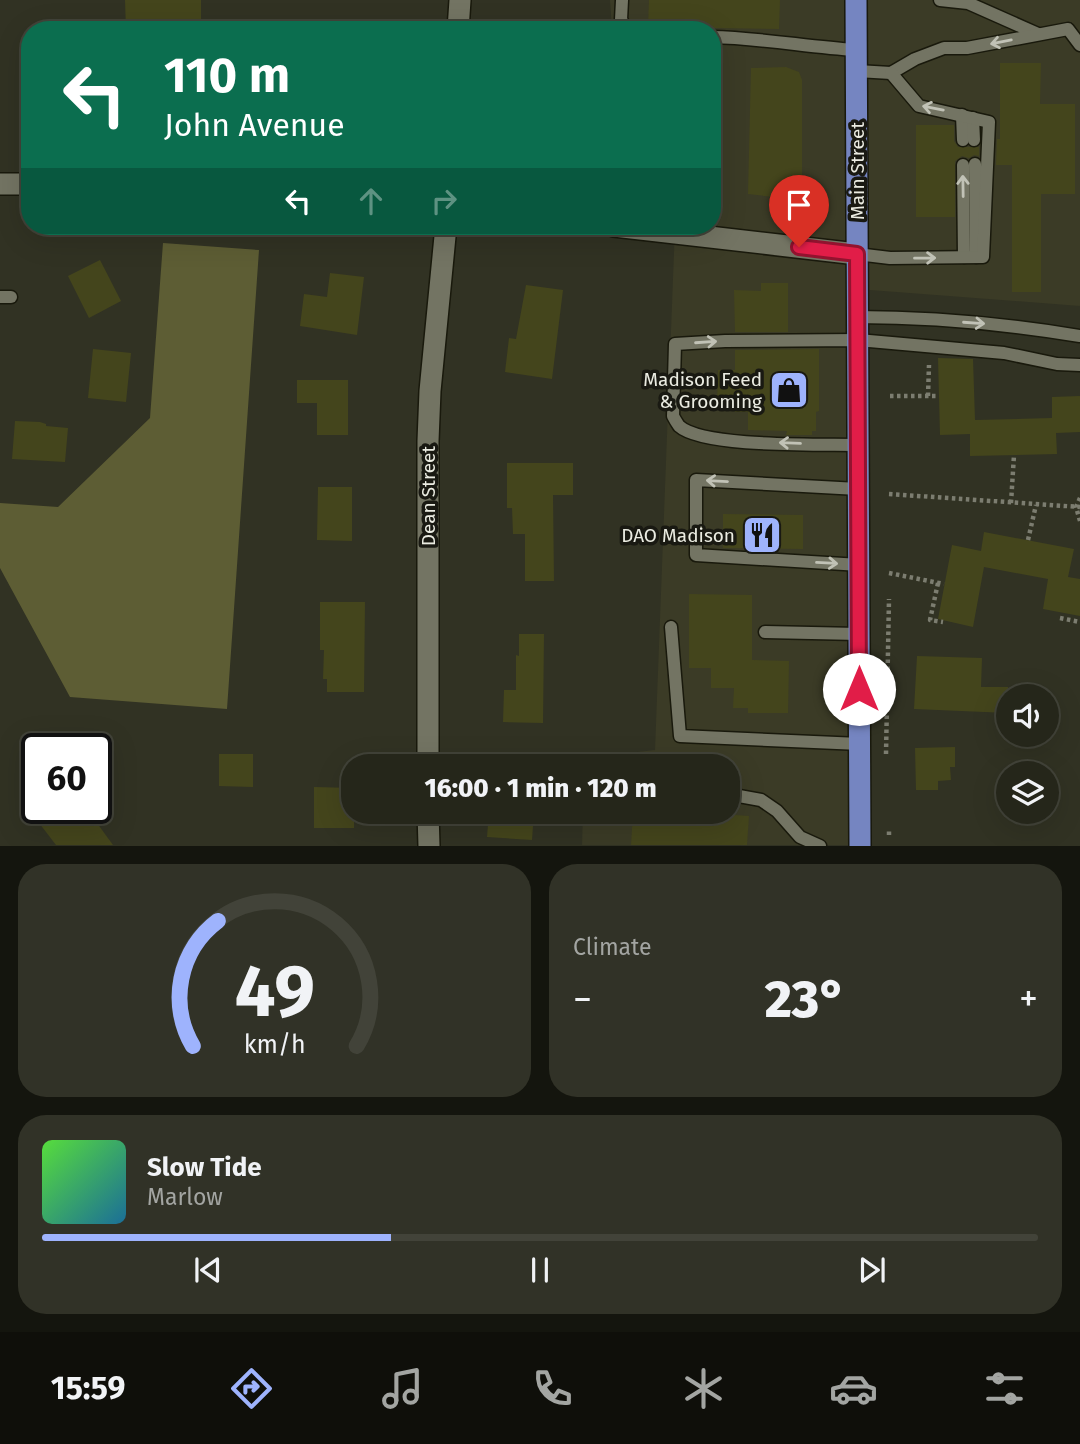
<!DOCTYPE html>
<html lang="en">
<head>
<meta charset="utf-8">
<style>
  body { margin:0; font-family:"Fira Sans",sans-serif; background:#313227; color:#f1f3f6; height:100vh; display:flex; flex-direction:column; font-size:26px; white-space:nowrap }
  * { box-sizing:border-box; margin:0 }
  p { font-size:23px; color:#a3a5a2 }
  .icon { flex:none; width:38px; height:38px; fill:none; stroke:currentColor; stroke-width:2; stroke-linecap:round; stroke-linejoin:round }
  .map { position:relative; height:846px; overflow:hidden }
  .drawer { display:flex; flex-direction:column; gap:18px; padding:18px; background:#14150e; flex:1 }
  .drawer>* { flex:none }
  .banner { position:absolute; left:21px; top:21px; width:700px; height:214px; border-radius:28px; box-shadow:0 7px 28px #0002,0 0 0 2px #424339; background:#0b6e4f; color:#fff; overflow:hidden }
  .buttons { position:absolute; left:996px; top:684px; display:grid; gap:14px }
  .buttons a { display:grid; place-items:center; width:63px; height:63px; border-radius:50%; background:#25261a; box-shadow:0 7px 28px #0002,0 0 0 2px #424339; font-size:35px }
  .speed { position:absolute; left:21px; top:733px; display:flex; gap:14px; font-size:35px; font-weight:700; text-align:center }
  .speed>* { display:grid; place-content:center; width:91px; height:91px; border-radius:50%; background:#25261a; box-shadow:0 7px 28px #0002,0 0 0 2px #424339; line-height:1 }
  .speed .limit { border:4px solid #111; border-radius:10px; background:#fff; color:#111 }
  .pin { position:absolute; display:grid; place-items:center; width:60px; height:60px; color:#fff; margin:-72px -30px; border-radius:50% 50% 50% 0; rotate:-45deg; box-shadow:0 0 7px #0007 }
  .pin .icon { rotate:45deg }
  .me { position:absolute; width:77px; margin:-38px; rotate:0deg; stroke-linejoin:round; filter:drop-shadow(0 0 5px #0008) }
  .turn { display:flex; align-items:center; gap:24px; height:147px; padding:0 28px; font-size:32px }
  .turn .icon { width:91px; height:91px; stroke-width:2.5 }
  .turn b { display:block; font-size:49px; line-height:60px }
  .lanes { display:flex; align-items:center; height:66px; padding:0 28px; background:#0003; justify-content:center; gap:35px; direction:ltr }
  .lanes .off { opacity:.35 }
  .big { font-size:52px; font-weight:800; line-height:1.1 }
  .drawer .tile { flex:1; display:flex; flex-direction:column; justify-content:center; gap:10px; min-width:0; padding:0 24px; border-radius:28px; background:#313227 }
  .drawer .dial { align-items:center; gap:0 }
  .dial svg { height:182px; overflow:visible; fill:none; stroke:#424339; stroke-width:7; stroke-linecap:round; text-anchor:middle }
  .dial text { fill:#f1f3f6; stroke:none }
  .song { display:flex; align-items:center; gap:21px }
  .cover { width:84px; height:84px; border-radius:10px; background:linear-gradient(135deg,hsl(110 70% 55%),hsl(200 70% 35%)) }
  .played { height:7px; border-radius:4px; background:linear-gradient(90deg,#9eb3fd 35%,#424339 35%) }
  .keys { display:flex; justify-content:space-around; direction:ltr }
  .heat { display:flex; justify-content:space-between; align-items:center; font-size:38px; direction:ltr }
  .drawer .tiles { flex:1; display:grid; gap:18px; grid-template-columns:1fr 1fr }
  .tile:last-child { grid-column:span 2 }
  .trip { position:absolute; left:341px; top:754px; width:399px; height:70px; border-radius:28px; background:#25261a; box-shadow:0 7px 28px #0002,0 0 0 2px #424339; font-weight:800; line-height:70px; text-align:center }
  .tabs { display:flex; height:112px; justify-content:space-around; align-items:center; background:#0f0f0a; color:#a3a5a2 }
  .tabs .icon { width:49px; height:49px }
  .tabs .selected { color:#9eb3fd }
  .tabs b { font-size:32px; color:#f1f3f6 }
  .map>svg:first-child { display:block }
  .built { fill:#3b3b26 }
  .forest { fill:#5d5d34 }
  .building { fill:#44451c }
  .lines { fill:none; stroke-linecap:round; stroke-linejoin:round }
  .service-casing { stroke:#19190c; stroke-width:15 }
  .minor-casing { stroke:#19190c; stroke-width:24 }
  .primary-casing { stroke:#19190c; stroke-width:24 }
  .path { stroke:#7c7d70; stroke-width:4.5; stroke-dasharray:3.5 3.5; stroke-linecap:butt }
  .service { stroke:#737463; stroke-width:12 }
  .minor { stroke:#737463; stroke-width:21 }
  .primary { stroke:#7585c1; stroke-width:21 }
  .oneway { stroke:#c1c2b6 }
  .route-casing { stroke:#92132f; stroke-width:18 }
  .route { stroke:#e11d48; stroke-width:12 }
  .labels { text-anchor:middle; stroke-width:7; stroke-linejoin:round; paint-order:stroke }
  .street-label { font-size:19px; fill:#ebece2; stroke:#191912 }
  .poi-label { font-size:19px; fill:#ebece2; stroke:#191912; text-anchor:end }
</style>
</head>
<body>
<div class="map">
<svg width="1080" height="846" viewBox="0 0 1080 846">
  <rect width="100%" height="100%" fill="#313223"/>
  <polygon class="built" points="610,0 1080,0 1080,306 857,289 868,845 582,845 583,812 728,812 728,766 585,766 585,758 655,750 675,226 712,226 712,30 612,30"/>
  <polygon class="forest" points="163,243 259,250 227,709 70,697 0,568 0,503 58,507 150,418"/>
  <g class="building">
    <polygon points="125,0 201,0 201,30 126,30"/>
    <polygon points="649,0 780,0 779,29 648,27"/>
    <polygon points="1000,63 1041,63 1040,104 1075,104 1075,194 1041,194 1041,292 1012,292 1012,165 996,165 997,139 1000,139"/>
    <polygon points="786,67 799,72 802,80 802,183 800,191 791,199 748,194 751,68"/>
    <polygon points="916,125 954,125 954,141 958,147 979,147 979,156 974,155 969,158 962,156 955,161 955,217 916,217"/>
    <polygon points="100,260 121,301 89,318 68,276"/>
    <polygon points="330,273 364,277 357,335 300,326 304,294 327,297"/>
    <polygon points="761,283 788,283 788,332 735,332 734,290 761,291"/>
    <polygon points="526,285 563,290 552,379 505,372 509,338 516,339"/>
    <polygon points="93,349 131,353 126,402 88,398"/>
    <polygon points="819,349 819,411 816,412 816,431 812,431 812,435 786,435 787,431 748,430 748,412 735,412 735,405 717,405 718,370 735,370 735,350"/>
    <polygon points="938,358 973,359 975,420 1052,418 1052,397 1080,396 1080,432 1056,433 1057,454 970,456 970,434 940,435"/>
    <polygon points="297,380 348,380 348,435 317,435 317,403 297,403"/>
    <polygon points="15,421 40,422 46,424 46,426 68,428 65,462 12,459"/>
    <polygon points="507,463 573,463 573,495 553,495 554,581 525,581 525,534 513,534 512,508 507,508"/>
    <polygon points="318,487 352,487 352,541 317,540"/>
    <polygon points="723,514 803,515 803,549 723,548"/>
    <polygon points="984,532 1074,549 1068,577 1080,579 1080,616 1043,609 1048,579 984,567 973,627 938,619 952,545 981,551"/>
    <polygon points="689,594 752,595 752,660 789,661 788,713 748,713 748,708 733,708 734,688 711,688 711,668 689,668"/>
    <polygon points="320,602 365,602 364,692 327,692 327,679 323,679 324,650 320,650"/>
    <polygon points="519,634 544,634 543,723 503,722 504,690 516,690 516,655 519,656"/>
    <polygon points="917,656 982,658 981,687 1008,687 1008,713 914,709"/>
    <polygon points="955,747 955,767 950,767 951,780 938,781 938,790 916,790 915,748"/>
    <polygon points="219,754 253,754 253,787 219,786"/>
    <polygon points="314,787 354,788 354,828 314,828"/>
    <polygon points="50,808 86,808 113,845 56,845 36,819"/>
    <polygon points="489,812 534,812 532,840 487,837"/>
    <polygon points="633,812 692,812 749,816 747,845 631,845"/>
  </g>
  <g class="lines">
    <g class="service-casing">
      <g id="service">
        <polyline points="622,0 621,20 628,30"/>
        <polyline points="940,0 968,3 1038,34"/>
        <path d="M712,37C761,38 808,47 856,50"/>
        <polyline points="857,71 891,73 915,59 944,48 967,48 1068,29 1080,45"/>
        <polyline points="962,115 963,140"/>
        <polyline points="973,118 974,140"/>
        <polyline points="975,164 976,257"/>
        <polyline points="963,165 964,257"/>
        <polyline points="857,254 890,258 983,257 989,122 919,106 891,73"/>
        <polyline points="0,297 11,297"/>
        <path d="M857,317C931,317 1007,324 1080,336"/>
        <path d="M858,445C823,444 703,448 679,426C677,423 675,420 673,416L675,344L725,341L858,340L1004,353L1057,364L1080,365"/>
        <polyline points="858,489 696,480 696,555 860,565"/>
        <polyline points="671,627 680,736 860,744"/>
        <polyline points="765,632 858,634"/>
        <polyline points="728,794 761,800 777,811 800,837 820,846"/>
      </g>
    </g>
    <g class="minor-casing">
      <g id="minor">
        <polyline points="458,30 460,0"/>
        <polyline points="0,184 30,184"/>
        <polyline points="614,226 857,254"/>
        <polyline points="428,766 428,441 430,391 446,226"/>
        <polyline points="428,812 429,846"/>
      </g>
    </g>
    <g class="primary-casing">
      <polyline id="primary" points="856,0 860,846"/>
    </g>
    <g class="path">
      <polyline points="890,396 939,396"/>
      <polyline points="928,396 929,365"/>
      <polyline points="889,494 1080,507"/>
      <polyline points="1080,498 1076,507 1080,521"/>
      <polyline points="1011,503 1014,455"/>
      <polyline points="1028,540 1036,505"/>
      <polyline points="889,573 944,584"/>
      <polyline points="938,583 930,620 943,622"/>
      <polyline points="1060,618 1080,622"/>
      <polyline points="886,754 889,599"/>
      <polyline points="889,835 889,831"/>
    </g>
    <use href="#service" class="service"/>
    <use href="#minor" class="minor"/>
    <use href="#primary" class="primary"/>
  </g>
  <defs><path id="oneway-shaft" d="M-6 0H5M1.5-3L5.5 0L1.5 3" fill="none" stroke-width="1.6" stroke-linecap="round" stroke-linejoin="round" transform="scale(1.75)"/></defs>
  <g class="oneway">
    <use href="#oneway-shaft" transform="translate(1001 42) rotate(169)"/>
    <use href="#oneway-shaft" transform="translate(933 108) rotate(-169)"/>
    <use href="#oneway-shaft" transform="translate(963 186) rotate(-91)"/>
    <use href="#oneway-shaft" transform="translate(925 258) rotate(-1)"/>
    <use href="#oneway-shaft" transform="translate(974 323) rotate(4)"/>
    <use href="#oneway-shaft" transform="translate(706 342) rotate(-4)"/>
    <use href="#oneway-shaft" transform="translate(790 443) rotate(-178)"/>
    <use href="#oneway-shaft" transform="translate(717 481) rotate(-177)"/>
    <use href="#oneway-shaft" transform="translate(827 563) rotate(3)"/>
  </g>
  <g class="lines">
    <g class="route-casing">
      <polyline id="route" points="799,247 857,254 859,689"/>
    </g>
    <use href="#route" class="route"/>
  </g>
  <defs>
    <g id="shop-square" transform="scale(2.0125)"><rect x="-9" y="-9" width="18" height="18" rx="4" fill="#9eb3fd" stroke="#191912"/><path d="M-5-2.5h2.3a2.7 3.5 0 0 1 5.4 0H5L5.5 6h-11ZM-1.5-2.5h3a1.5 2.3 0 0 0-3 0Z" fill="#111"/></g>
    <g id="restaurant-square" transform="scale(2.0125)"><rect x="-9" y="-9" width="18" height="18" rx="4" fill="#9eb3fd" stroke="#191912"/><path d="M-5-6h1v4h1v-4h1v4h1v-4h1v5L-1.5 .5V6h-2V.5L-5-1ZM5-6V6H3V1.5H1.5Q1.5-4 5-6Z" fill="#111"/></g>
  </defs>
  <g fill-rule="evenodd">
    <use href="#shop-square" x="789" y="390"/>
    <use href="#restaurant-square" x="762" y="535"/>
  </g>
  <g class="labels">
    <g class="street-label">
      <text transform="translate(857 171) rotate(-90)" y="7">Main Street</text>
      <text transform="translate(428 496) rotate(-90)" y="7">Dean Street</text>
    </g>
    <g class="poi-label">
      <text x="762" y="386">Madison Feed<tspan x="762" dy="22">&amp; Grooming</tspan></text>
      <text x="735" y="542">DAO Madison</text>
    </g>
  </g>
</svg>
<div class="buttons">
<a><svg class="icon" aria-label="sound" viewBox="0 0 24 24"><path d="M4 9h4l5-4v14l-5-4H4zM17 9q2 3 0 6"/></svg></a>
<a><svg class="icon" aria-label="layers" viewBox="0 0 24 24"><path d="M12 4l9 5-9 5-9-5zM3 14l9 5 9-5"/></svg></a>
</div>
<div class="speed"><div class="limit">60</div></div>
<div class="pin" style="left:799px;top:247px;background:#d93025"><svg class="icon" aria-label="arrive" viewBox="0 0 24 24"><path d="M6 21V4h12l-3 4 3 4H6"/></svg></div>
<svg class="me" style="left:859px;top:689px" viewBox="-20 -20 40 40"><circle r="19" fill="#fff"/><path d="M0-13L10 11 0 6-10 11z" fill="#e11d48"/></svg>
<div class="trip">16:00 · 1 min · 120 m</div>
<div class="banner">
<div class="turn"><svg class="icon" aria-label="left" viewBox="0 0 24 24"><path d="M17 20v-9H6M10 6l-5 5 5 5"/></svg><div><b>110 m</b>John Avenue</div></div>
<div class="lanes"><svg class="icon" aria-label="left" viewBox="0 0 24 24"><path d="M17 20v-9H6M10 6l-5 5 5 5"/></svg><svg class="icon off" aria-label="ahead" viewBox="0 0 24 24"><path d="M12 20V5M6 11l6-6 6 6"/></svg><svg class="icon off" aria-label="right" viewBox="0 0 24 24"><path d="M7 20v-9h11M14 6l5 5-5 5"/></svg></div>
</div>
</div>
<section class="drawer">
<div class="tiles">
<div class="tile dial"><svg viewBox="0 0 100 80">
<path d="M14 69A42 42 0 1 1 86 69"/>
<path d="M14 69A42 42 0 0 1 25 14" stroke="#9eb3fd"/>
<text x="50" y="56" font-size="32" font-weight="700">49</text>
<text x="50" y="72" font-size="11">km/h</text>
</svg></div>
<div class="tile"><p>Climate</p>
<div class="heat"><a>−</a><b class="big">23°</b><a>+</a></div>
</div>
<div class="tile">
<div class="song"><i class="cover"></i><div><b>Slow Tide</b><p>Marlow</p></div></div>
<div class="played"></div>
<div class="keys"><svg class="icon" aria-label="previous" viewBox="0 0 24 24"><path d="M18 5L8 12l10 7zM5 5v14"/></svg><svg class="icon" aria-label="pause" viewBox="0 0 24 24"><path d="M8 5v14M16 5v14"/></svg><svg class="icon" aria-label="next" viewBox="0 0 24 24"><path d="M6 5l10 7-10 7zM19 5v14"/></svg></div>
</div>
</div>
</section>
<nav class="tabs">
<b>15:59</b>
<svg class="icon selected" aria-label="directions" viewBox="0 0 24 24"><path d="M12 3l9 9-9 9-9-9zM9 14v-3h6M13 9l2 2-2 2"/></svg>
<svg class="icon" aria-label="music" viewBox="0 0 24 24"><path d="M9 18V5l10-2v13"/><circle cx="6" cy="18" r="3"/><circle cx="16" cy="16" r="3"/></svg>
<svg class="icon" aria-label="phone" viewBox="0 0 24 24"><path d="M5 4h4l2 5-3 2q2 4 5 5l2-3 5 2v4C11 20 4 13 5 4z"/></svg>
<svg class="icon" aria-label="climate" viewBox="0 0 24 24"><path d="M12 3v18M4 7l16 10M4 17L20 7"/></svg>
<svg class="icon" aria-label="car" viewBox="0 0 24 24"><path d="M5 17H2v-5l4-1 3-4h7l3 4 3 1v5h-3M9 17h6M6 11h13"/><circle cx="7" cy="17" r="2"/><circle cx="17" cy="17" r="2"/></svg>
<svg class="icon" aria-label="filters" viewBox="0 0 24 24"><path d="M4 7h16M4 17h16"/><circle cx="9" cy="7" r="2"/><circle cx="15" cy="17" r="2"/></svg>
</nav>
</body>
</html>
